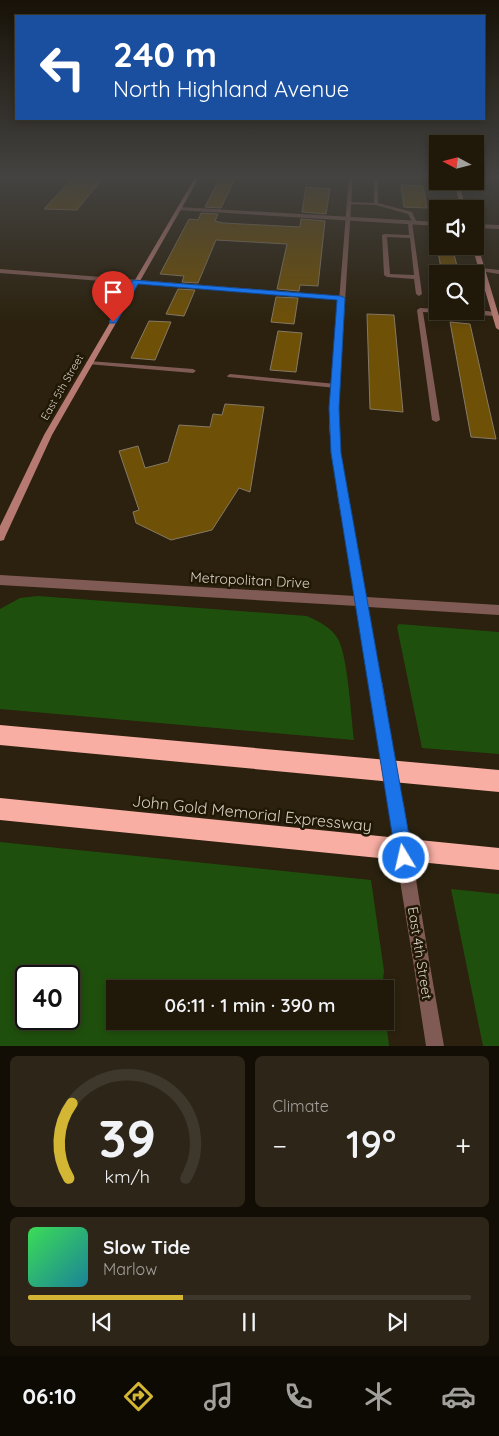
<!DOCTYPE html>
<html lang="en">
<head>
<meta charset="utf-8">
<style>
  body { margin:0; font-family:Quicksand,sans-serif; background:#2d2618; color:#f1f3f6; height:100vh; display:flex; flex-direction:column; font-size:19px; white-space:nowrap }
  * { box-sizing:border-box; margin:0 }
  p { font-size:16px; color:#a2a09c }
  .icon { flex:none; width:28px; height:28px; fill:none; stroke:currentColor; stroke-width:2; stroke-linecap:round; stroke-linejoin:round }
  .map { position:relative; height:1046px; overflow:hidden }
  .panel { display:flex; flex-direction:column; gap:10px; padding:10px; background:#120e06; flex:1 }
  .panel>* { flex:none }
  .banner { position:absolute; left:15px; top:15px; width:470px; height:105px; border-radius:0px; box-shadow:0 2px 8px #0003,0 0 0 1px #3d382b; background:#1a4fa0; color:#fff; overflow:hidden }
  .needle { width:32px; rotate:277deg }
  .buttons { position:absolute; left:429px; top:135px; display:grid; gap:10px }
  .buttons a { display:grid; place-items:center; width:55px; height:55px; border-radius:0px; background:#20190a; box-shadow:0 2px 8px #0003,0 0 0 1px #3d382b; font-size:25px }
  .speed { position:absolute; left:15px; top:965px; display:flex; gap:10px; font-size:25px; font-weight:700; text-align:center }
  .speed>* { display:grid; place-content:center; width:65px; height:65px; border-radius:50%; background:#20190a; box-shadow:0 2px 8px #0003,0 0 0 1px #3d382b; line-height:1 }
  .speed .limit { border:2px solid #111; border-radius:8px; background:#fff; color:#111 }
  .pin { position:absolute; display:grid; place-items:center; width:42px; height:42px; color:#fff; margin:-51px -21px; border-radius:50% 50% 50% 0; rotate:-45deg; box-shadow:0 0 5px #0007 }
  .pin .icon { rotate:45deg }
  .me { position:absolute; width:55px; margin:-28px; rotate:351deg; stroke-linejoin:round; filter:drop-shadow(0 0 4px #0008) }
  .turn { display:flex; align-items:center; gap:18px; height:105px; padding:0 15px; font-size:22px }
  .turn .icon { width:65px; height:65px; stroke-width:2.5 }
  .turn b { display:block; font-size:35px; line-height:42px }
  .big { font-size:38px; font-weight:600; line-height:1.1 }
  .panel .card { flex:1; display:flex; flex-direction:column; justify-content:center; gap:8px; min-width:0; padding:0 18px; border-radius:8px; background:#2d2618 }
  .panel .dial { align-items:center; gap:0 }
  .dial svg { height:130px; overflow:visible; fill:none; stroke:#3d382b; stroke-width:7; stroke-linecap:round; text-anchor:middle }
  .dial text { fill:#f1f3f6; stroke:none }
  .song { display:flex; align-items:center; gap:15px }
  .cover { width:60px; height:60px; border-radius:8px; background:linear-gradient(135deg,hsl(130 70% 55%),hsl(190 70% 35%)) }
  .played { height:5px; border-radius:2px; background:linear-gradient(90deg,#d4b635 35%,#3d382b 35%) }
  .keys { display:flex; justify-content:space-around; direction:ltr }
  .heat { display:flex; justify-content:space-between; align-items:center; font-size:28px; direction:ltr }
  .panel .tiles { flex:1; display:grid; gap:10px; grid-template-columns:1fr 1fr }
  .card:last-child { grid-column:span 2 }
  .trip { position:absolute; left:106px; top:980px; width:288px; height:50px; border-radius:0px; background:#20190a; box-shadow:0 2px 8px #0003,0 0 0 1px #3d382b; font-weight:600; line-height:50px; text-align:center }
  .menu { display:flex; height:80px; justify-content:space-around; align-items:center; background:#0d0a04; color:#a2a09c }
  .menu .icon { width:35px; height:35px }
  .menu .active { color:#d4b635 }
  .menu b { font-size:22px; color:#f1f3f6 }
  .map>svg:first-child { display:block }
  .green { fill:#1f4f0d; fill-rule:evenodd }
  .building { fill:#6e5007; stroke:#867a65 }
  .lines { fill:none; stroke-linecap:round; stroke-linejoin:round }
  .service { fill:#805b55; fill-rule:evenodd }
  .minor { fill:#805b55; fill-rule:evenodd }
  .tertiary { fill:#805b55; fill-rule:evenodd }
  .secondary { fill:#b67a72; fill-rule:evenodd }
  .motorway { fill:#f9aea4; fill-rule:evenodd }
  .tertiary-bridge-far1 { stroke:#805b55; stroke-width:13 }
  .tertiary-bridge { stroke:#805b55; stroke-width:16 }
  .route { fill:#1a73e8; stroke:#114b97 }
  .labels { text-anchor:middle; stroke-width:5; stroke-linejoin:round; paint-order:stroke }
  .far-street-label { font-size:11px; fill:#d8d1c6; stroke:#211705 }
  .street-label { font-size:14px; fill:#d8d1c6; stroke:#211705 }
  .near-street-label { font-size:16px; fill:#d8d1c6; stroke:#211705 }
</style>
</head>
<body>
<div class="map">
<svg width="499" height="1046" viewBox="0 0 499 1046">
  <rect width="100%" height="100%" fill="#2b210e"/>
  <g class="green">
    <path d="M38,596L307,616C318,621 331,627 338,639C348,657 351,717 354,740L0,709V609L20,598Z"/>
    <polygon points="399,624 499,632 499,754 422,748 397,627"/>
    <path d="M0,842L371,880L384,971L382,989H115V1021H385V1012L389,1046H0ZM26,976H69V1019H26Z"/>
    <polygon points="451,889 499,894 499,1046 483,1046"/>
  </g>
  <g class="building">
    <polygon points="75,176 102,176 99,179 102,179 77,210 44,209"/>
    <polygon points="221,176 236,176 221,208 205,207"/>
    <polygon points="401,185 423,186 427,208 404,207"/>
    <polygon points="306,187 330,189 326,214 302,212"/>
    <polygon points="201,213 218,214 215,221 223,223 300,227 301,219 325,221 318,286 300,285 299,291 277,289 287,244 216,240 198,283 182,282 184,276 160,274 189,219 198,220"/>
    <polygon points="437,246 452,246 459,274 442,274"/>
    <polygon points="178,289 195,290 184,316 166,314"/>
    <polygon points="276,297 298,298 294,324 271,322"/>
    <polygon points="367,314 394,315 403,412 370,409"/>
    <polygon points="149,321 171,322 155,360 131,358"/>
    <polygon points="450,322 470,324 496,439 471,437"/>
    <polygon points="278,331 302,333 296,372 270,370"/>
    <polygon points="225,404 264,407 250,492 239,488 212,530 171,540 136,523 133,512 139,510 119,451 138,446 145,468 168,462 179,425 210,427 213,414 222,415"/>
  </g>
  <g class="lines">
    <g class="service">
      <polygon points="376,177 378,178 378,203 412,212 417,223 413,223 408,214 376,205 348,204 350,202 374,203 374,178"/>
      <path d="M410,221L412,222L422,294L419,296L416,294L414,279L387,277L384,275L382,235L384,234L409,235L408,222ZM387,237L410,238L414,275L390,274Z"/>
      <polygon points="482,268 499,270 499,274 480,271 479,270"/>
      <polygon points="420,308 438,309 438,311 441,311 438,313 423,312 440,420 436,422 432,420 417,310"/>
      <path d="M445,311C459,311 487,308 498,314L495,316L448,313Z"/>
      <polygon points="89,361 193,369 196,371 193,373 87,364 86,363"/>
      <polygon points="230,374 336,384 339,386 336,388 228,377 227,376"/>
    </g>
    <g class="minor">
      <rect x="495" y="176" width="4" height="1"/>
      <polygon points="179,207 438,222 438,226 177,210"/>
      <polygon points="475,224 499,225 499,229 475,228"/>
      <polygon points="0,269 341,296 344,298 341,300 0,273"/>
    </g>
    <g class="tertiary">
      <polygon points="349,176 353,176 337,427 348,499 366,597 499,605 499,615 368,607 382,684 380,688 376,690 372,688 370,684 357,606 0,585 0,575 355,596 338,499 329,427"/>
      <polygon points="420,946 426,948 428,954 444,1046 426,1046 412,954 414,948"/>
    </g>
    <g class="secondary">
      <polygon points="196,176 200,176 52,435 5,537 4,540 0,541 0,526 44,435"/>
      <polygon points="454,181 458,181 466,209 461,209"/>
      <polygon points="475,244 478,246 499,316 499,330 496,328 472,246 475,246"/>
    </g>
    <g class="motorway">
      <polygon points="0,725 499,770 499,792 0,745"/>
      <polygon points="0,798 499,848 499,870 0,820"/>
    </g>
    <polyline class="tertiary-bridge-far1" points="376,684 396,808"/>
    <polyline class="tertiary-bridge" points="396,806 420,954"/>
  </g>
  <linearGradient id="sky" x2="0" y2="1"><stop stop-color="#181208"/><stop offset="0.55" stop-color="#444341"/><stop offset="1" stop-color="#444341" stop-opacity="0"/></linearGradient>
  <rect width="499" height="322" fill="url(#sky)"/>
  <polygon class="route" points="133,280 341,296 345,298 339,408 341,453 413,858 411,864 404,866 398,864 396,858 331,453 329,408 337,300 138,284 116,323 110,323 109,322"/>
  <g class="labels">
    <g class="far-street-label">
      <text transform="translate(62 387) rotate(-60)" y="4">East 5th Street</text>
    </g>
    <g class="street-label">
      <text transform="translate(250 580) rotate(3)" y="5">Metropolitan Drive</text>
      <text transform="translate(420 953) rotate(81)" y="5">East 4th Street</text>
    </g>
    <g class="near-street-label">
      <text transform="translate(252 813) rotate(6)" y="6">John Gold Memorial Expressway</text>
    </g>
  </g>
</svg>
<div class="buttons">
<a><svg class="needle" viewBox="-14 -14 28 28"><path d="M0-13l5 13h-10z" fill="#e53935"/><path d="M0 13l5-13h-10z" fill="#a2a09c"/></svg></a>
<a><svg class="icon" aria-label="sound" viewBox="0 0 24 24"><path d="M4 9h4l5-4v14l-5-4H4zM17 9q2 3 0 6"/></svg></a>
<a><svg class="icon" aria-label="search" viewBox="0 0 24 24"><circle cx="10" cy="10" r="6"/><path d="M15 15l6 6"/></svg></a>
</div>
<div class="speed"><div class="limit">40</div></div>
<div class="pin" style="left:113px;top:322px;background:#d93025"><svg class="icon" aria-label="arrive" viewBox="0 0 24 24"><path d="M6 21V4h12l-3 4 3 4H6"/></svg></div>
<svg class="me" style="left:404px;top:858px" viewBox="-20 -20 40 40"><circle r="17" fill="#1a73e8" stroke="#fff" stroke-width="3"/><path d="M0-11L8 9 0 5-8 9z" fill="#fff"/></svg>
<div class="trip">06:11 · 1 min · 390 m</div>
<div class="banner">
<div class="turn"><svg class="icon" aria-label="left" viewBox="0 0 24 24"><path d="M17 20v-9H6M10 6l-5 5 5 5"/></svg><div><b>240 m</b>North Highland Avenue</div></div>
</div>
</div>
<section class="panel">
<div class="tiles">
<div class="card dial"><svg viewBox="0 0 100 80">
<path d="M14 69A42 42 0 1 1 86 69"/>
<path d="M14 69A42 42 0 0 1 16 23" stroke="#d4b635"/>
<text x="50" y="56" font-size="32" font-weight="700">39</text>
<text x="50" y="72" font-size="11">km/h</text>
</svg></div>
<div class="card"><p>Climate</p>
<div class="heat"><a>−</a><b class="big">19°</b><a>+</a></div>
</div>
<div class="card">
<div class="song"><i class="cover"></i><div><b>Slow Tide</b><p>Marlow</p></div></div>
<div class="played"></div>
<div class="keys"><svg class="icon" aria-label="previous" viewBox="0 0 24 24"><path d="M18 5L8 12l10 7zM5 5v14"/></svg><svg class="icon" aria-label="pause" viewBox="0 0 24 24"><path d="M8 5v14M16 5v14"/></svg><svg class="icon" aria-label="next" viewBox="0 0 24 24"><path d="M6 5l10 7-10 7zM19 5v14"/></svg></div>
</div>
</div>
</section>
<nav class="menu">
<b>06:10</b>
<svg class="icon active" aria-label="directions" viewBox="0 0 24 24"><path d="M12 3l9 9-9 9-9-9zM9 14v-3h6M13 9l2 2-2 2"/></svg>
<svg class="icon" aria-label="music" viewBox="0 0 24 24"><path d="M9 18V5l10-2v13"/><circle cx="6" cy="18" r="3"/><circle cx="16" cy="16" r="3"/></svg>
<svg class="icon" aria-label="phone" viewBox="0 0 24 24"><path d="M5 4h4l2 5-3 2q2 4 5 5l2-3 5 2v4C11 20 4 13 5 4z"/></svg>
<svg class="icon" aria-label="climate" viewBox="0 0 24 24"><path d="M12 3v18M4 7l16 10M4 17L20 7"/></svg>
<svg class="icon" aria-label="car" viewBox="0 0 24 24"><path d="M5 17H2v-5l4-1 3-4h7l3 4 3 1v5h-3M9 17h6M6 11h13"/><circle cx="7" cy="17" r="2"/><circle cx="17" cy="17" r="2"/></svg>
</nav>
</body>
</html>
